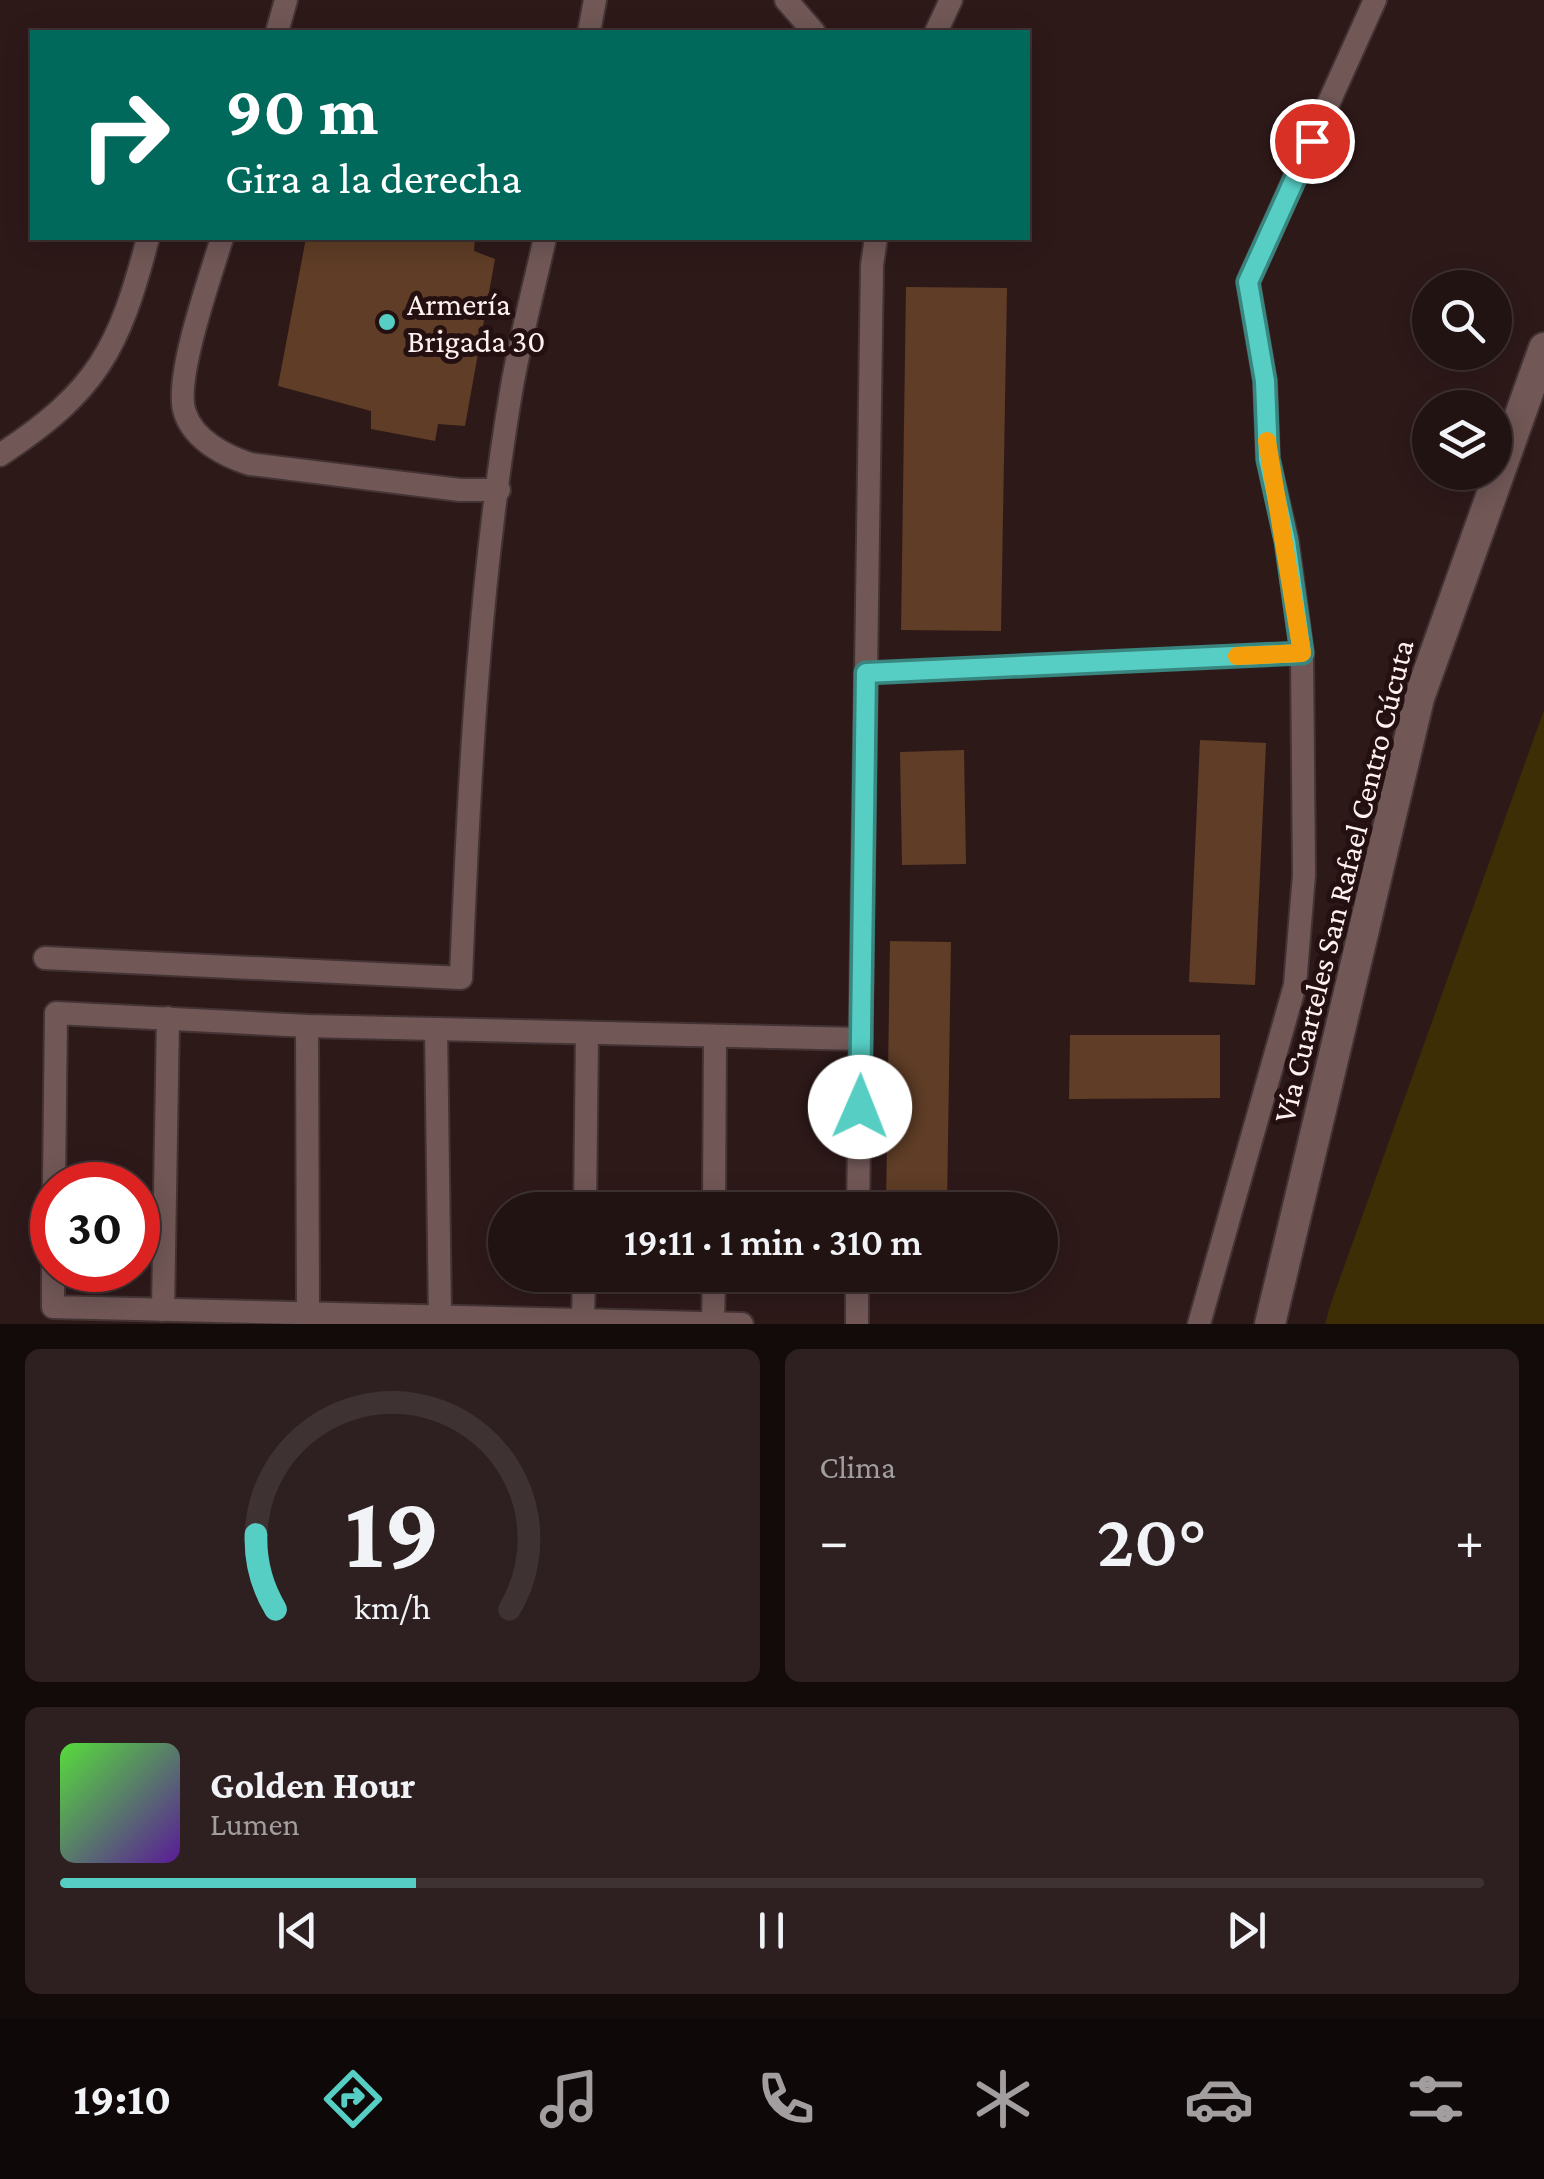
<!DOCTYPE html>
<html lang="es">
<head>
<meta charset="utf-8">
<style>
  body { margin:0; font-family:"Crimson Pro",serif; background:#2e2021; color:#f1f3f6; height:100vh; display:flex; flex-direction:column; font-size:38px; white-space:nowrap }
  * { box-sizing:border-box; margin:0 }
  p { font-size:32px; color:#a29ea0 }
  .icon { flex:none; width:55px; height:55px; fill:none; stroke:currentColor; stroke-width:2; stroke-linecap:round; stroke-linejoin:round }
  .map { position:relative; height:1324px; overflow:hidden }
  .sheet { display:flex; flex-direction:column; gap:25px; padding:25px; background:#130a0a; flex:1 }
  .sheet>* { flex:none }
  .banner { position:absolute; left:30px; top:30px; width:1000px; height:210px; border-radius:0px; box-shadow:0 5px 25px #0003,0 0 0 2px #3f3233; background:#00695c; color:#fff; overflow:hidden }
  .buttons { position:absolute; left:1412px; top:270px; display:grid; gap:20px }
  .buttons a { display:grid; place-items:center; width:100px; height:100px; border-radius:50%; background:#221313; box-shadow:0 5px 25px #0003,0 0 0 2px #3f3233; font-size:50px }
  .speed { position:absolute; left:30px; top:1162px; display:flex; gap:20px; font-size:50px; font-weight:700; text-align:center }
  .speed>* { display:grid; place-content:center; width:130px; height:130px; border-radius:50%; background:#221313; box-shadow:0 5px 25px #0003,0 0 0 2px #3f3233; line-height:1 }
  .speed .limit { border:15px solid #d22; background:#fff; color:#111 }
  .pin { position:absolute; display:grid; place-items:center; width:85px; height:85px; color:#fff; margin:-42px; border:5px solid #fff; border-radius:50%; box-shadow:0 2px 10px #0007 }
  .me { position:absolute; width:110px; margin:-55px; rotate:1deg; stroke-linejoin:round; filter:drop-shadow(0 0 8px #0008) }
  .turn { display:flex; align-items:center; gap:35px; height:210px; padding:0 30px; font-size:45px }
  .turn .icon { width:130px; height:130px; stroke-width:2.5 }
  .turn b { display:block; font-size:70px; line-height:85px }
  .big { font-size:75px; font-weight:600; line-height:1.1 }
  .sheet .tile { flex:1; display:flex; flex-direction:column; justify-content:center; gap:15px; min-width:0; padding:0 35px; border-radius:15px; background:#2e2021 }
  .sheet .dial { align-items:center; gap:0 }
  .dial svg { height:260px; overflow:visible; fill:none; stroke:#3f3233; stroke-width:7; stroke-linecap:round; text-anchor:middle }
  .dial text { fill:#f1f3f6; stroke:none }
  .song { display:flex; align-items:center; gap:30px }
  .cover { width:120px; height:120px; border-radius:15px; background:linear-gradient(135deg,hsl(110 70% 55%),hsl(270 70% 35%)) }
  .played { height:10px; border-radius:5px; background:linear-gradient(90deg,#56cec4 25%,#3f3233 25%) }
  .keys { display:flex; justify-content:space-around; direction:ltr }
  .heat { display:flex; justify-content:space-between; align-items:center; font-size:55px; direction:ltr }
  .sheet .tiles { flex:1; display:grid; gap:25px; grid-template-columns:1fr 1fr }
  .tile:last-child { grid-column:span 2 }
  .trip { position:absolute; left:488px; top:1192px; width:570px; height:100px; border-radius:50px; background:#221313; box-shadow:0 5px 25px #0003,0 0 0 2px #3f3233; font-weight:600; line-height:100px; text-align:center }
  .tab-bar { display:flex; height:160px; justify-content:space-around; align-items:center; background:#0e0808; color:#a29ea0 }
  .tab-bar .icon { width:70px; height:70px }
  .tab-bar .selected { color:#56cec4 }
  .tab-bar b { font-size:45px; color:#f1f3f6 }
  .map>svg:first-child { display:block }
  .green { fill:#3d2e06 }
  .building { fill:#5f3d26 }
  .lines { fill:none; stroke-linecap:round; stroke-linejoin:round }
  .lane-casing { stroke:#443334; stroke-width:15 }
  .street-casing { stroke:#443334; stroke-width:26 }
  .secondary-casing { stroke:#443334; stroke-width:34 }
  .lane { stroke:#715857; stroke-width:11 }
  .street { stroke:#715857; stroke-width:22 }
  .secondary { stroke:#715857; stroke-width:30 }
  .route-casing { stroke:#38867f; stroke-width:25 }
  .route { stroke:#56cec4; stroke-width:18 }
  .slow { stroke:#f59e0b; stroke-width:18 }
  .poi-dot { fill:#56cec4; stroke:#241010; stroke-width:4 }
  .labels { text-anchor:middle; stroke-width:10; stroke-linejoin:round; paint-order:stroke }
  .poi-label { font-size:32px; fill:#fef1f0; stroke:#241010; text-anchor:start }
  .street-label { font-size:32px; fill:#fef1f0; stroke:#241010 }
</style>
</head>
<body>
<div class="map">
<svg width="1544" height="1324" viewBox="0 0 1544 1324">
  <rect width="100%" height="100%" fill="#2e1919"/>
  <polygon class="green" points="1544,710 1544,1324 1325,1324 1331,1303"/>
  <g class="building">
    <polygon points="306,238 475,238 474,251 495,259 465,426 438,424 435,441 371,429 371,411 278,386"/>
    <polygon points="906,287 1007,288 1001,631 901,630"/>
    <polygon points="1200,740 1266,743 1255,985 1189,982"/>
    <polygon points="964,750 966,864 902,865 900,752"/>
    <polygon points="890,941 951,942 947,1207 886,1207"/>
    <polygon points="1070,1035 1220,1035 1220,1098 1069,1099"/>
  </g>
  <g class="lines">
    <g class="lane-casing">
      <polyline id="lane" points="866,673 1302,653"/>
    </g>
    <g class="street-casing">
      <g id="street">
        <polyline points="786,0 814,32"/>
        <polyline points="277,32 286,0"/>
        <polyline points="589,32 595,0"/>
        <polyline points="936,32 951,0"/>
        <path d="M222,238C211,275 173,380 185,413C194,440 225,456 250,464L460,490H499"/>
        <path d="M0,455C97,391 119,350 148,238"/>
        <path d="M45,958L461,978C469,780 479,581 512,386C521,336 534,287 545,238"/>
        <polyline points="307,1026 308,1313"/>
        <polyline points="436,1029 440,1317"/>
        <polyline points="54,1185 56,1013 307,1026 861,1039"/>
        <polyline points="585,1210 587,1034"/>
        <polyline points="714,1210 715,1037"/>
        <polyline points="858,1210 872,265 876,238"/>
        <polyline points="53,1270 53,1307 742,1324"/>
        <polyline points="163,1310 168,1018"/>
        <polyline points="583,1320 584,1275"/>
        <polyline points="713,1323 714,1275"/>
        <polyline points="857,1324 857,1275"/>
        <polyline points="1199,1324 1295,985 1304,875 1302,653 1287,541 1268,459 1265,381 1248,282 1375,0"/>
      </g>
    </g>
    <g class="secondary-casing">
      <polyline id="secondary" points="1270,1324 1419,698 1544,348"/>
    </g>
    <use href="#lane" class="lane"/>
    <use href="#street" class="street"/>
    <use href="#secondary" class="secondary"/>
  </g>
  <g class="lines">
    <g class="route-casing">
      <polyline id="route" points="860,1107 866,673 1302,653 1286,541 1268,459 1265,381 1248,282 1312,141"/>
    </g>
    <use href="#route" class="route"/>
    <polyline class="slow" points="1237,656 1302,653 1267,441"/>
  </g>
  <circle class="poi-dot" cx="387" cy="322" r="10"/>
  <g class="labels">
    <g class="poi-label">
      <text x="407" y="315">Armería<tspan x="407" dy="37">Brigada 30</tspan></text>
    </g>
    <g class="street-label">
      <text transform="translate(1343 881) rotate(-76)" y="11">Vía Cuarteles San Rafael Centro Cúcuta</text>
    </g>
  </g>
</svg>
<div class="buttons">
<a><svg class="icon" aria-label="search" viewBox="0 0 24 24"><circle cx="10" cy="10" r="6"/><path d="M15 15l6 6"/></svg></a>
<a><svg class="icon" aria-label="layers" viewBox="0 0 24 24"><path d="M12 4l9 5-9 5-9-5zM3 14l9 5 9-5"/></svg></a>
</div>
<div class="speed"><div class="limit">30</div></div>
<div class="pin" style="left:1312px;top:141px;background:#d93025"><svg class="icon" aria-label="arrive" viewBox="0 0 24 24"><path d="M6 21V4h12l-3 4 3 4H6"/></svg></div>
<svg class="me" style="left:860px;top:1107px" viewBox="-20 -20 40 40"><circle r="19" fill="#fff"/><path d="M0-13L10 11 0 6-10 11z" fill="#56cec4"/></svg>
<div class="trip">19:11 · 1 min · 310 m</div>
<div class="banner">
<div class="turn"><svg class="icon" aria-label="right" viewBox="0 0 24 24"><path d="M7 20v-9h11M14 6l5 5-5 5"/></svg><div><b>90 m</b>Gira a la derecha</div></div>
</div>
</div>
<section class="sheet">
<div class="tiles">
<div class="tile dial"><svg viewBox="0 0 100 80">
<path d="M14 69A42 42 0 1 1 86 69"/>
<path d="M14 69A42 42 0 0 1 8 46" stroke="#56cec4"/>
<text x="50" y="56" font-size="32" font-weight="700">19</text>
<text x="50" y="72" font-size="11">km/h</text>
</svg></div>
<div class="tile"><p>Clima</p>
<div class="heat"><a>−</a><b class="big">20°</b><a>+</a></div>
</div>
<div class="tile">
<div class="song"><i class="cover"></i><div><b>Golden Hour</b><p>Lumen</p></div></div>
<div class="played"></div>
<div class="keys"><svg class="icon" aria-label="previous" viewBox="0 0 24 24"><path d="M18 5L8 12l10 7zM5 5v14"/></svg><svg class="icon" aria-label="pause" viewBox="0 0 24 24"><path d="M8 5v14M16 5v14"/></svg><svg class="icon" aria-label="next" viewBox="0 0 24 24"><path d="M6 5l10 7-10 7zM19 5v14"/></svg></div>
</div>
</div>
</section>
<nav class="tab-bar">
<b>19:10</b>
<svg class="icon selected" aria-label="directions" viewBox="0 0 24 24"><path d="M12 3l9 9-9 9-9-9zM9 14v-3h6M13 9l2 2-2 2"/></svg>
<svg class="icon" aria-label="music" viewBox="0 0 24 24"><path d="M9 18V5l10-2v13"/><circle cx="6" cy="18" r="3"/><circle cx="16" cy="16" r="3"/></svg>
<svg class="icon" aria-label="phone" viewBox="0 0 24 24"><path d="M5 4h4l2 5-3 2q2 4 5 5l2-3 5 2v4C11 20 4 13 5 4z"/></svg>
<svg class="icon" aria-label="climate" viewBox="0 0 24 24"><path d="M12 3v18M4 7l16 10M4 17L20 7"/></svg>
<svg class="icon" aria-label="car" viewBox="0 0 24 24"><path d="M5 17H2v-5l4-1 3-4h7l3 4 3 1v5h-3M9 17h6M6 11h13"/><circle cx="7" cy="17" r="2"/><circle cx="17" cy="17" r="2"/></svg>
<svg class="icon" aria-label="filters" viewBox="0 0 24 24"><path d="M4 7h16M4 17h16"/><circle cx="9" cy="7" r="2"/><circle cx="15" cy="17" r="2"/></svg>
</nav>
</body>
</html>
